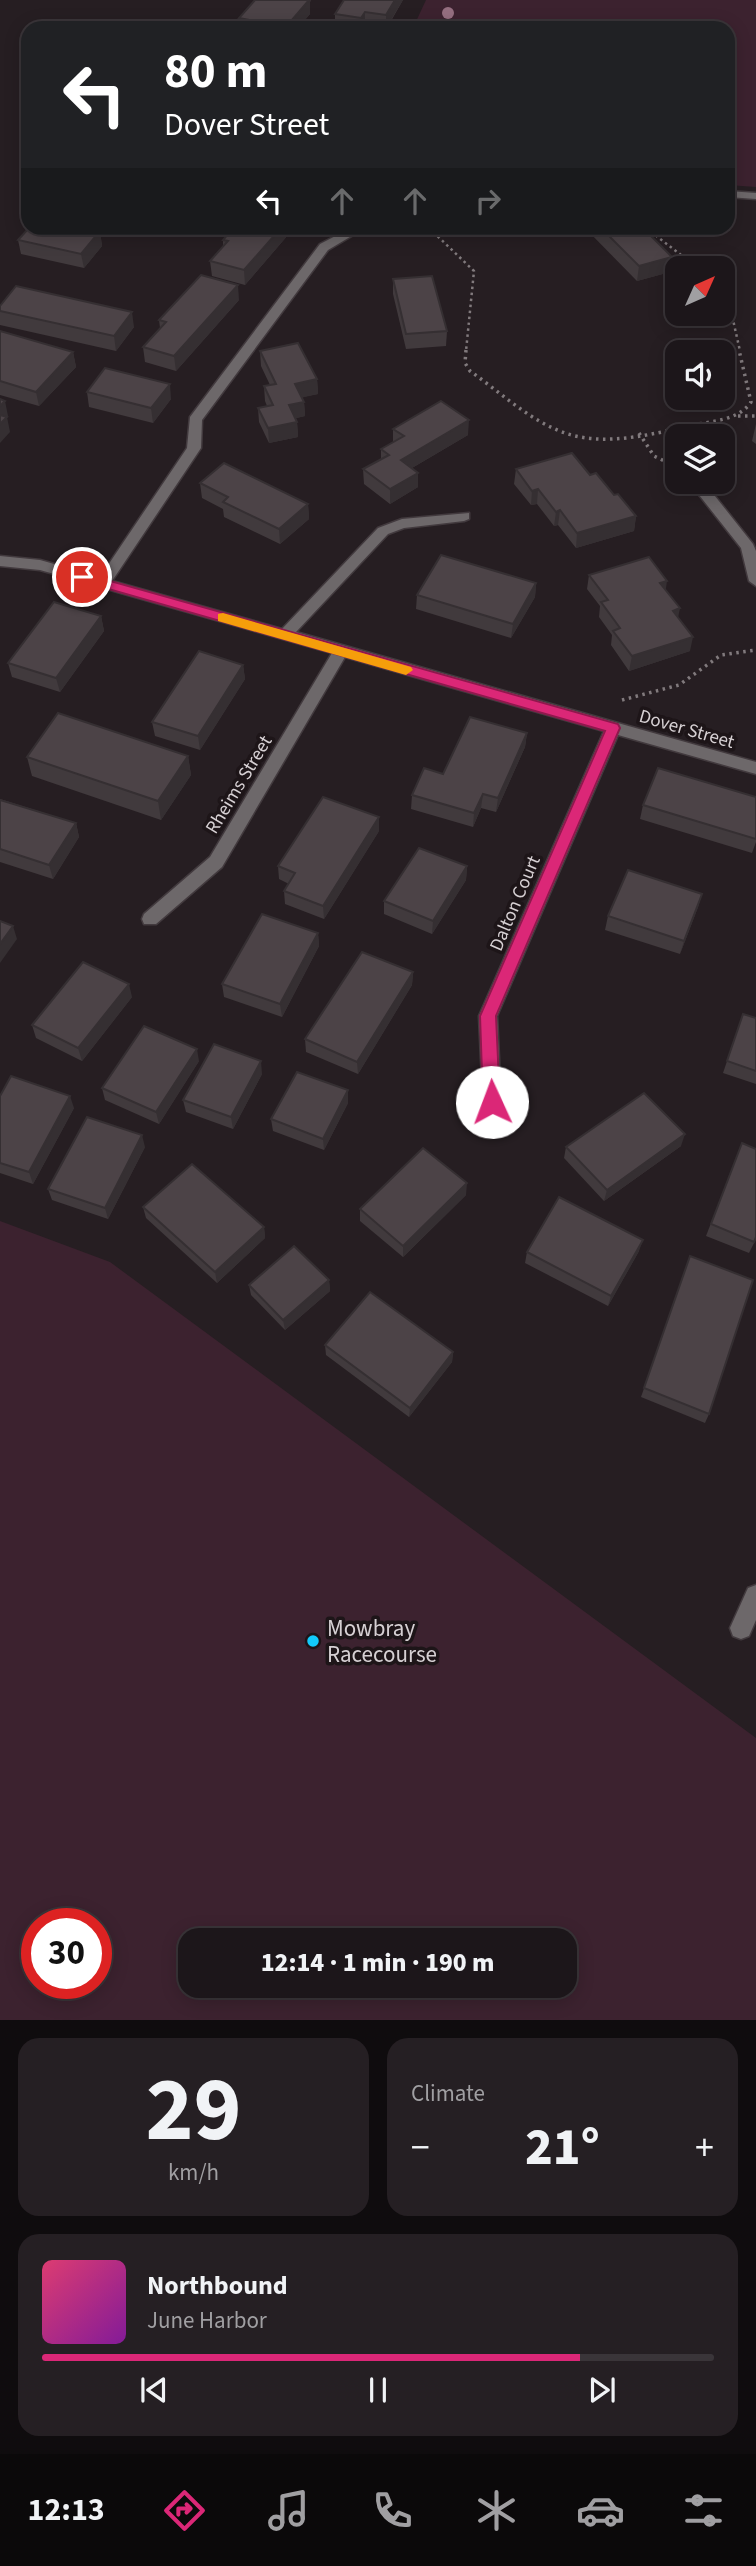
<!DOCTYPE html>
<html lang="en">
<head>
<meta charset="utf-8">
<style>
  body { margin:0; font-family:"Source Sans 3",sans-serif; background:#251f23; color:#f1f3f6; height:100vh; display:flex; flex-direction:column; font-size:26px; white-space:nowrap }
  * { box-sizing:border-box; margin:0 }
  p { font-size:23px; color:#a09fa2 }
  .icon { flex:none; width:38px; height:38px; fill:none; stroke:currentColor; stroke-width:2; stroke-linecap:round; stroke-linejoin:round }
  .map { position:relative; height:2020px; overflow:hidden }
  .drawer { display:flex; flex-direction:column; gap:18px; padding:18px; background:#0f0c0e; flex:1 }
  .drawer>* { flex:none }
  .top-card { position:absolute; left:21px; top:21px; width:714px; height:214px; border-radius:21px; box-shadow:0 4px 18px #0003,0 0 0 2px #3a3539; background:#202124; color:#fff; overflow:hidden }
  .needle { width:46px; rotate:45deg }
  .controls { position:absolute; left:665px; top:256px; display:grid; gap:14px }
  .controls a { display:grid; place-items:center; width:70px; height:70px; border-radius:14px; background:#1c161a; box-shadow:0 4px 18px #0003,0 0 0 2px #3a3539; font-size:35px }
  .speed { position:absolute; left:21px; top:1908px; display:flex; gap:14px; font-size:35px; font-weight:700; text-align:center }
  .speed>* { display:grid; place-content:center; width:91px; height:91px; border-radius:50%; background:#1c161a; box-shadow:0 4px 18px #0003,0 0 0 2px #3a3539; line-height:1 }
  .speed .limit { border:10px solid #d22; background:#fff; color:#111 }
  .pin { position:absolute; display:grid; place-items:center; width:60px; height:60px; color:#fff; margin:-30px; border:4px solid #fff; border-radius:50%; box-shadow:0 2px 7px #0007 }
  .me { position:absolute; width:77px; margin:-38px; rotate:358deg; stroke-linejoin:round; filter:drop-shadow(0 0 5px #0008) }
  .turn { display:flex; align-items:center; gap:24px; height:147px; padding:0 28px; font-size:32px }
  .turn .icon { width:91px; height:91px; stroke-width:2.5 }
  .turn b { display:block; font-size:49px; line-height:60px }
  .lanes { display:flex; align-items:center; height:66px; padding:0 28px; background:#0003; justify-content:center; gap:35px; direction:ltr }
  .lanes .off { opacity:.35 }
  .big { font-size:52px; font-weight:800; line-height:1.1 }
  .drawer .tile { flex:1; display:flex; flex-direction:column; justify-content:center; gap:10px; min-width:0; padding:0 24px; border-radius:21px; background:#251f23 }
  .drawer .dial { align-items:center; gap:0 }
  .dial b { font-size:91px; line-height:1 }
  .song { display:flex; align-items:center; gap:21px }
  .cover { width:84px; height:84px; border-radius:10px; background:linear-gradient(135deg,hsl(340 70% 55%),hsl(290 70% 35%)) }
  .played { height:7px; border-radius:4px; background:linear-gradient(90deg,#db2777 80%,#3a3539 80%) }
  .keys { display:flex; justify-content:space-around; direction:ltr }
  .heat { display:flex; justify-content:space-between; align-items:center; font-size:38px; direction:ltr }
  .drawer .tiles { flex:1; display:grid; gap:18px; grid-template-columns:1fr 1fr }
  .tile:last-child { grid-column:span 2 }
  .trip { position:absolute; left:178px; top:1928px; width:399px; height:70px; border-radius:21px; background:#1c161a; box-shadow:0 4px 18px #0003,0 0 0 2px #3a3539; font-weight:800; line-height:70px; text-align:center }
  .tabs { display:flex; height:112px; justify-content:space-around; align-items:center; background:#0b090a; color:#a09fa2 }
  .tabs .icon { width:49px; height:49px }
  .tabs .active { color:#db2777 }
  .tabs b { font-size:32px; color:#f1f3f6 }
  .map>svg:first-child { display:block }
  .green { fill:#3c222f; fill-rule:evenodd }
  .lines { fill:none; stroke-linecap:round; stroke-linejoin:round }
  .minor-casing { stroke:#423a3e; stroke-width:3 }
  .path-far1 { stroke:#817a7d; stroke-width:2.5; stroke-dasharray:2.5 3.5; stroke-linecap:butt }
  .path { stroke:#817a7d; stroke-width:3.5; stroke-dasharray:2.5 4.5; stroke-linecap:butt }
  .minor { fill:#6d686a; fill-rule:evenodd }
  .tree { fill:#956f80 }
  .wall { fill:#413a3d }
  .shaded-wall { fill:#352f32 }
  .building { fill:#4c4347; stroke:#352f32; stroke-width:2 }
  .route { fill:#db2777; stroke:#8e194d; stroke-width:2 }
  .slow { fill:#f59e0b }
  .poi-dot { fill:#12cafb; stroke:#1d1518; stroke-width:2.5 }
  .labels { text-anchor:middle; stroke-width:7; stroke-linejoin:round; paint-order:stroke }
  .street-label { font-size:19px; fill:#d6d0d3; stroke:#1d1518 }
  .near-poi-label { font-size:23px; fill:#d6d0d3; stroke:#1d1518; text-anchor:start }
</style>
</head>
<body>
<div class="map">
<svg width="756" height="2020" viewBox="0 0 756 2020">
  <rect width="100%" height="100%" fill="#261e22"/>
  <g class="green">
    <polygon points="426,0 756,0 756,187 728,185 728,28 413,28"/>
    <path d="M0,1221L110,1262L756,1738V2020H0ZM37,1923H96V1983H37ZM191,1941H565V1986H191Z"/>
  </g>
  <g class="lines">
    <g class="minor-casing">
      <g id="minor">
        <polygon points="728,191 756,193 756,199 728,197"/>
        <polygon points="351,228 365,228 328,250 202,420 201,448 112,581 282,629 378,528 402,519 469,513 469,519 464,521 404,528 388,534 296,632 756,762 756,774 618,735 497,1016 501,1102 498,1108 492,1110 486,1108 483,1102 479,1016 604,731 345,657 222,867 156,924 144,924 142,919 144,914 210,857 332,653 40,570 0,566 0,556 40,560 100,577 187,448 190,417 320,244"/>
        <polygon points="688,481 703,481 753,544 756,551 756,586 749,581 741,548"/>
        <polygon points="756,1585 756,1620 749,1636 741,1639 733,1636 730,1628 748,1588"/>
      </g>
    </g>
    <g class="path-far1">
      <polyline points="429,228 474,271 466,351"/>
      <polyline points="646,228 698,268"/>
      <polyline points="723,289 727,293 740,351"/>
    </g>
    <g class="path">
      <path d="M466,350L465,363L470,371C500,392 530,421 565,433C605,447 653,434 693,425C713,421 739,420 751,402L739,350"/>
      <polyline points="738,416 756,416"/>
      <polyline points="668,428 677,442"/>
      <polyline points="639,433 654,456 673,465"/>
      <polyline points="622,700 679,685 721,655 756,650"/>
    </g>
    <use href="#minor" class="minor"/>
  </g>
  <circle class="tree" cx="448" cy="13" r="6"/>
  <g class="wall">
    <polygon points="255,0 311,0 310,2 310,14 298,28 239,28 239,18"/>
    <polygon points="344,0 403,0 387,28 331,28 335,21 335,14"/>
    <polygon points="103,228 141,228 134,236"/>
    <polygon points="294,228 245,285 212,276 210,261 223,247 223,240"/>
    <polygon points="585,228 643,228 672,257 670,272 637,281"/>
    <polygon points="100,231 102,246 84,268 21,254 18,240"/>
    <polygon points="393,279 447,331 446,346 406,349 393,294"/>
    <polygon points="239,300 176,371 145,362 143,347 160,328 159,320"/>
    <polygon points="0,306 134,327 116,351 0,325"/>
    <polygon points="0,331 73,352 76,367 39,406 0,395"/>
    <polygon points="260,351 317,379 318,394 302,397 304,402 305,416 296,418 297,422 298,437 269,443 259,422 258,408 267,406 265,401 264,386 270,385 261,366"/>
    <polygon points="87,392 171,399 153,423 89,407"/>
    <polygon points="756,424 756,444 752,441"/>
    <polygon points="393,429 468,435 412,468 418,473 418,487 390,504 364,484 363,469 381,459 381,449 393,442"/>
    <polygon points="516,469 590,475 614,495 636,516 634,531 576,548 558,525 554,526 537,504 531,505 514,484"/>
    <polygon points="200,483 308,504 309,519 280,544 224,517 223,509 202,498"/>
    <polygon points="589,575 666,590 678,618 690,651 629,671 611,645 612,635 599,617 600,606 587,589"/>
    <polygon points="536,583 535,597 511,638 416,609 417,595"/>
    <polygon points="101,616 104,631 60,692 12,677 8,663"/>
    <polygon points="243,665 245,679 200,750 155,736 152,722"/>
    <polygon points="527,733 525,747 496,812 481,808 473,827 411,809 412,795 443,774"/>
    <polygon points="188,756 191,775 161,820 32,776 27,757"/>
    <polygon points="756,797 756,842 752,853 640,819 643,805"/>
    <polygon points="0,799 76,823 79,837 53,879 0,862"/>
    <polygon points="379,831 324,919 285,904 284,891 289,884 279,879 278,866"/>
    <polygon points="467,866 466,880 432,934 384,914 384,901"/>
    <polygon points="702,894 698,907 680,954 605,930 608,916"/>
    <polygon points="318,933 319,946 282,1017 224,997 222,984"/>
    <polygon points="413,972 412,985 358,1074 306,1052 305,1039"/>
    <polygon points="132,997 82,1061 36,1038 32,1025"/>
    <polygon points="743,1014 756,1018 756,1084 723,1073"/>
    <polygon points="199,1061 159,1124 105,1100 102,1088"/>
    <polygon points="262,1074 233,1129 186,1112 183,1100"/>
    <polygon points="0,1096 74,1108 33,1184 0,1173"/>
    <polygon points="348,1103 324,1150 273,1131 271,1119"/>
    <polygon points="742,1143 756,1149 756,1239 749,1253 706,1236"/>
    <polygon points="681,1146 604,1201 564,1158 566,1147"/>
    <polygon points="145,1147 108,1219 52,1200 48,1189"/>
    <polygon points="466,1195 403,1257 360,1221 360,1209"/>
    <polygon points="143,1207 264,1227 265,1238 217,1283 146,1218"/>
    <polygon points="639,1251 608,1306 525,1263 527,1252"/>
    <polygon points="690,1256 709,1414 705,1423 641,1397"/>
    <polygon points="329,1280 330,1291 285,1330 251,1295 249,1285"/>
    <polygon points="325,1345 453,1352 452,1362 409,1417 326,1355"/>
  </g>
  <g class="shaded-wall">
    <polygon points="304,0 311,0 310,2 310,14 298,28 286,28"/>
    <polygon points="395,0 403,0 386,28 386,15"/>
    <polygon points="365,12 365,26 361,28 361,18"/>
    <polygon points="133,228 141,228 134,236"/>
    <polygon points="281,228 294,228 245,285 244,270"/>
    <polygon points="100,231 102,246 84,268 81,254"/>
    <polygon points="672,257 670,272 637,281 639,266"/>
    <polygon points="238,285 239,300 176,371 174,356"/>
    <polygon points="132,312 134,327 116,351 114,336"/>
    <polygon points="73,352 76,367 39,406 36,392"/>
    <polygon points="317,379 318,394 296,399 295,384"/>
    <polygon points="170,384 171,399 153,423 151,408"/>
    <polygon points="5,401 8,416 7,417 10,432 0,443 0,406"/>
    <polygon points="304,402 305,416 289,420 289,405"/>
    <polygon points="469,420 468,435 400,475 401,460"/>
    <polygon points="297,422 298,437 269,443 268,428"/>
    <polygon points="418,473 418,487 390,504 390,489"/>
    <polygon points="538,489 537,504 531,505 532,491"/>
    <polygon points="308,504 309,519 280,544 279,529"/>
    <polygon points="560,510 558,525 554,526 556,512"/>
    <polygon points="636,516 634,531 576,548 577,533"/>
    <polygon points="667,581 665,595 660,583"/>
    <polygon points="536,583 535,597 511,638 513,624"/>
    <polygon points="680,608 677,623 673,611"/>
    <polygon points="101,616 104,631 60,692 56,678"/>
    <polygon points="693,637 690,651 629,671 632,656"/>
    <polygon points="243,665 245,679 200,750 198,736"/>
    <polygon points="527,733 525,747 496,812 498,798"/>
    <polygon points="188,756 191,775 161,820 158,801"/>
    <polygon points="483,794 481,808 473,827 474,813"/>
    <polygon points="379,817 379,831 324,919 323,906"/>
    <polygon points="76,823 79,837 53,879 49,865"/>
    <polygon points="467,866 466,880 432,934 433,921"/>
    <polygon points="702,894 698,907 680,954 684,941"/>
    <polygon points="13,926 17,939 0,963 0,944"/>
    <polygon points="318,933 319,946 282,1017 280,1004"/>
    <polygon points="413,972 412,985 358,1074 357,1062"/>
    <polygon points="129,984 132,997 82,1061 78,1048"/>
    <polygon points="197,1049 199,1061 159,1124 156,1112"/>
    <polygon points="261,1061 262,1074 233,1129 231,1117"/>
    <polygon points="348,1090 348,1103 324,1150 323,1139"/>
    <polygon points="70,1096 74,1108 33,1184 29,1172"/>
    <polygon points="685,1134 681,1146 604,1201 607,1190"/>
    <polygon points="142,1135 145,1147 108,1219 105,1208"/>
    <polygon points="467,1183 466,1195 403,1257 403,1246"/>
    <polygon points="264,1227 265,1238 217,1283 215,1272"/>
    <polygon points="643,1240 639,1251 608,1306 611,1296"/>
    <polygon points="329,1280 330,1291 285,1330 283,1320"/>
    <polygon points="453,1352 452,1362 409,1417 410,1408"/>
  </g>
  <g class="building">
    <polygon points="255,0 309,0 286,27 239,18"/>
    <polygon points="344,0 395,0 386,15 365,12 361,18 335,14"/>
    <polygon points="334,21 386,27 386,28 331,28"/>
    <polygon points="244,23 265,28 239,28"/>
    <polygon points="181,24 196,28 176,28"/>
    <polygon points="29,228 82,228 100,231 81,254 18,240"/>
    <polygon points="233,228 281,228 244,270 210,261 228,241 223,240"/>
    <polygon points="601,228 643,228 672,257 639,266"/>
    <polygon points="201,275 238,285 174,356 143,347 166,322 159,320"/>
    <polygon points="432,276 447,331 406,334 393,279"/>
    <polygon points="16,286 132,312 114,336 0,311 0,306"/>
    <polygon points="0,331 73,352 36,392 0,381"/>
    <polygon points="298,343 317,379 295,384 304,402 289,405 297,422 268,428 258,408 273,405 264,386 276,384 260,351"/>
    <polygon points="105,368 170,384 151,408 87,392"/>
    <polygon points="0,399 5,401 0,406"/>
    <polygon points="441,401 469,420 401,460 418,473 390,489 363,469 389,455 381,449 404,436 393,429"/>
    <polygon points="0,415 7,417 0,424"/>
    <polygon points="572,453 590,475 596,473 614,495 618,494 636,516 577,533 560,510 556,512 538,489 532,491 516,469"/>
    <polygon points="224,463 308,504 279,529 223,502 228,497 200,483"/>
    <polygon points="441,555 536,583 513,624 417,595"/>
    <polygon points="649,557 667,581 660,583 680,608 673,611 693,637 632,656 613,631 620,628 601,602 608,600 589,575"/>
    <polygon points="54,602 101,616 56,678 8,663"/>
    <polygon points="199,651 243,665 198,736 152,722"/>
    <polygon points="58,713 188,756 158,801 27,757"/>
    <polygon points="470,717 527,733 498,798 483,794 474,813 412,795 424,768 443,774"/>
    <polygon points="658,768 756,797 756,839 643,805"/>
    <polygon points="323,797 379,817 323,906 284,891 295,873 278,866"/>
    <polygon points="0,800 76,823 49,865 0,849"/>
    <polygon points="419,848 467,866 433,921 384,901"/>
    <polygon points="628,870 702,894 684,941 608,916"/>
    <polygon points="262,914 318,933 280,1004 222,984"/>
    <polygon points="0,921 13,926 0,944"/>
    <polygon points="362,952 413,972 357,1062 305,1039"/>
    <polygon points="83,962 129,984 78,1048 32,1025"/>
    <polygon points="743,1014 756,1018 756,1071 727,1061"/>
    <polygon points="144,1026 197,1049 156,1112 102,1088"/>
    <polygon points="214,1044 261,1061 231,1117 183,1100"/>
    <polygon points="297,1072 348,1090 323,1139 271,1119"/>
    <polygon points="11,1076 70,1096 29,1172 0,1163 0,1096"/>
    <polygon points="644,1093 685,1134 607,1190 566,1147"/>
    <polygon points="87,1117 142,1135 105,1208 48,1189"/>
    <polygon points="742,1143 756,1149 756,1237 754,1242 711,1224"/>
    <polygon points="423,1148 467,1183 403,1246 360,1209"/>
    <polygon points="192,1164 264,1227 215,1272 143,1207"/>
    <polygon points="559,1197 643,1240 611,1296 527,1252"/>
    <polygon points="294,1246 329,1280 283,1320 249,1285"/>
    <polygon points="690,1256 753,1280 709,1414 644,1388"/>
    <polygon points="370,1292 453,1352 410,1408 325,1345"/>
  </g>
  <polygon class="route" points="82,573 618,724 620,728 496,1016 500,1102 497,1107 486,1107 483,1102 480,1016 605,731 77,580 77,574"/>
  <polygon class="slow" points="223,613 411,667 413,670 406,675 218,621 218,614"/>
  <circle class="poi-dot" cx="313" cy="1641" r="7"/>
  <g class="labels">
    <g class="street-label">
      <text transform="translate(687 728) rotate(16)" y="7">Dover Street</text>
      <text transform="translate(238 784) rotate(-59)" y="7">Rheims Street</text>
      <text transform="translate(514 903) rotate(-67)" y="7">Dalton Court</text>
    </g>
    <g class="near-poi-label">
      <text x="327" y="1636">Mowbray<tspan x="327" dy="26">Racecourse</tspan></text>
    </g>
  </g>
</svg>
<div class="controls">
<a><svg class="needle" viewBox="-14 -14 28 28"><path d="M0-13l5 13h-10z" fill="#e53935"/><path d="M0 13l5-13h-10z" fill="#a09fa2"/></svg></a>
<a><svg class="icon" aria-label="sound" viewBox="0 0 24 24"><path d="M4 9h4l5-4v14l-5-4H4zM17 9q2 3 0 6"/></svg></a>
<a><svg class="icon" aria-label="layers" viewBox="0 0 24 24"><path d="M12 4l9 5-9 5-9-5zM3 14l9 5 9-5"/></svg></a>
</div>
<div class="speed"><div class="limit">30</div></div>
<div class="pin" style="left:82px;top:577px;background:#d93025"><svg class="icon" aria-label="arrive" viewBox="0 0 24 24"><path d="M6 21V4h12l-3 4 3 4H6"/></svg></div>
<svg class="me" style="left:492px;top:1102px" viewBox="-20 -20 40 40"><circle r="19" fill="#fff"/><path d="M0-13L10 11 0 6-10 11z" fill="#db2777"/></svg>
<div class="trip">12:14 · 1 min · 190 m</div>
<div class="top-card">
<div class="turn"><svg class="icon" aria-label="left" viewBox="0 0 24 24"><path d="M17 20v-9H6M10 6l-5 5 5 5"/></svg><div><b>80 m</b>Dover Street</div></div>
<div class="lanes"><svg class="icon" aria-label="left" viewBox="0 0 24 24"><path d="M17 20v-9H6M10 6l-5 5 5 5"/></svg><svg class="icon off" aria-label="ahead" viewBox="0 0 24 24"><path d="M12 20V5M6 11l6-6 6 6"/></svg><svg class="icon off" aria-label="ahead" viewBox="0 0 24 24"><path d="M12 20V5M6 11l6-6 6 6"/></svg><svg class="icon off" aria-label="right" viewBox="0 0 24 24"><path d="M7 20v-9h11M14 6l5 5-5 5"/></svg></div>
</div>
</div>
<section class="drawer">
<div class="tiles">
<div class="tile dial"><b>29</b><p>km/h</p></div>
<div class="tile"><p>Climate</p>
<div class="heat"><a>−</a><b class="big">21°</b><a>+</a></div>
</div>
<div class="tile">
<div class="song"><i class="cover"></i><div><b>Northbound</b><p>June Harbor</p></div></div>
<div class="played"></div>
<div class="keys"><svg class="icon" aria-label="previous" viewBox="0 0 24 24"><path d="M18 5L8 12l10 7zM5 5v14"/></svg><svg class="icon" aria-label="pause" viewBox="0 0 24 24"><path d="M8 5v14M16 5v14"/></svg><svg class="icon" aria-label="next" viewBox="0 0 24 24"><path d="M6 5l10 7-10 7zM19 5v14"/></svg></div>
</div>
</div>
</section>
<nav class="tabs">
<b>12:13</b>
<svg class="icon active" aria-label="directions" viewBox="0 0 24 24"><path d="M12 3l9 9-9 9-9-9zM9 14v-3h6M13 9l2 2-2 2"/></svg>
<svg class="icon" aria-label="music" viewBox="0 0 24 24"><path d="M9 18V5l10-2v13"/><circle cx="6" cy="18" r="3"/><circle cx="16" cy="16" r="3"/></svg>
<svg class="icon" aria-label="phone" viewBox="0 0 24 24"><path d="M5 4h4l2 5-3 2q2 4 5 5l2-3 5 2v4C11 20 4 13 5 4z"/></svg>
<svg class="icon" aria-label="climate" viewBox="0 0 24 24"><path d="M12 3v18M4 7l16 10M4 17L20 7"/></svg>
<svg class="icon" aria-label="car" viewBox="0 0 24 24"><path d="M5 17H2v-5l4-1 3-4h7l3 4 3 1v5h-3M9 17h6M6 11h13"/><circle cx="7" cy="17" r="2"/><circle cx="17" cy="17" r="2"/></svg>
<svg class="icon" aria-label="filters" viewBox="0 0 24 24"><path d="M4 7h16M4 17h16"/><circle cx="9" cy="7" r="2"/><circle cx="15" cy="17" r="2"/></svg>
</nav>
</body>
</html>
